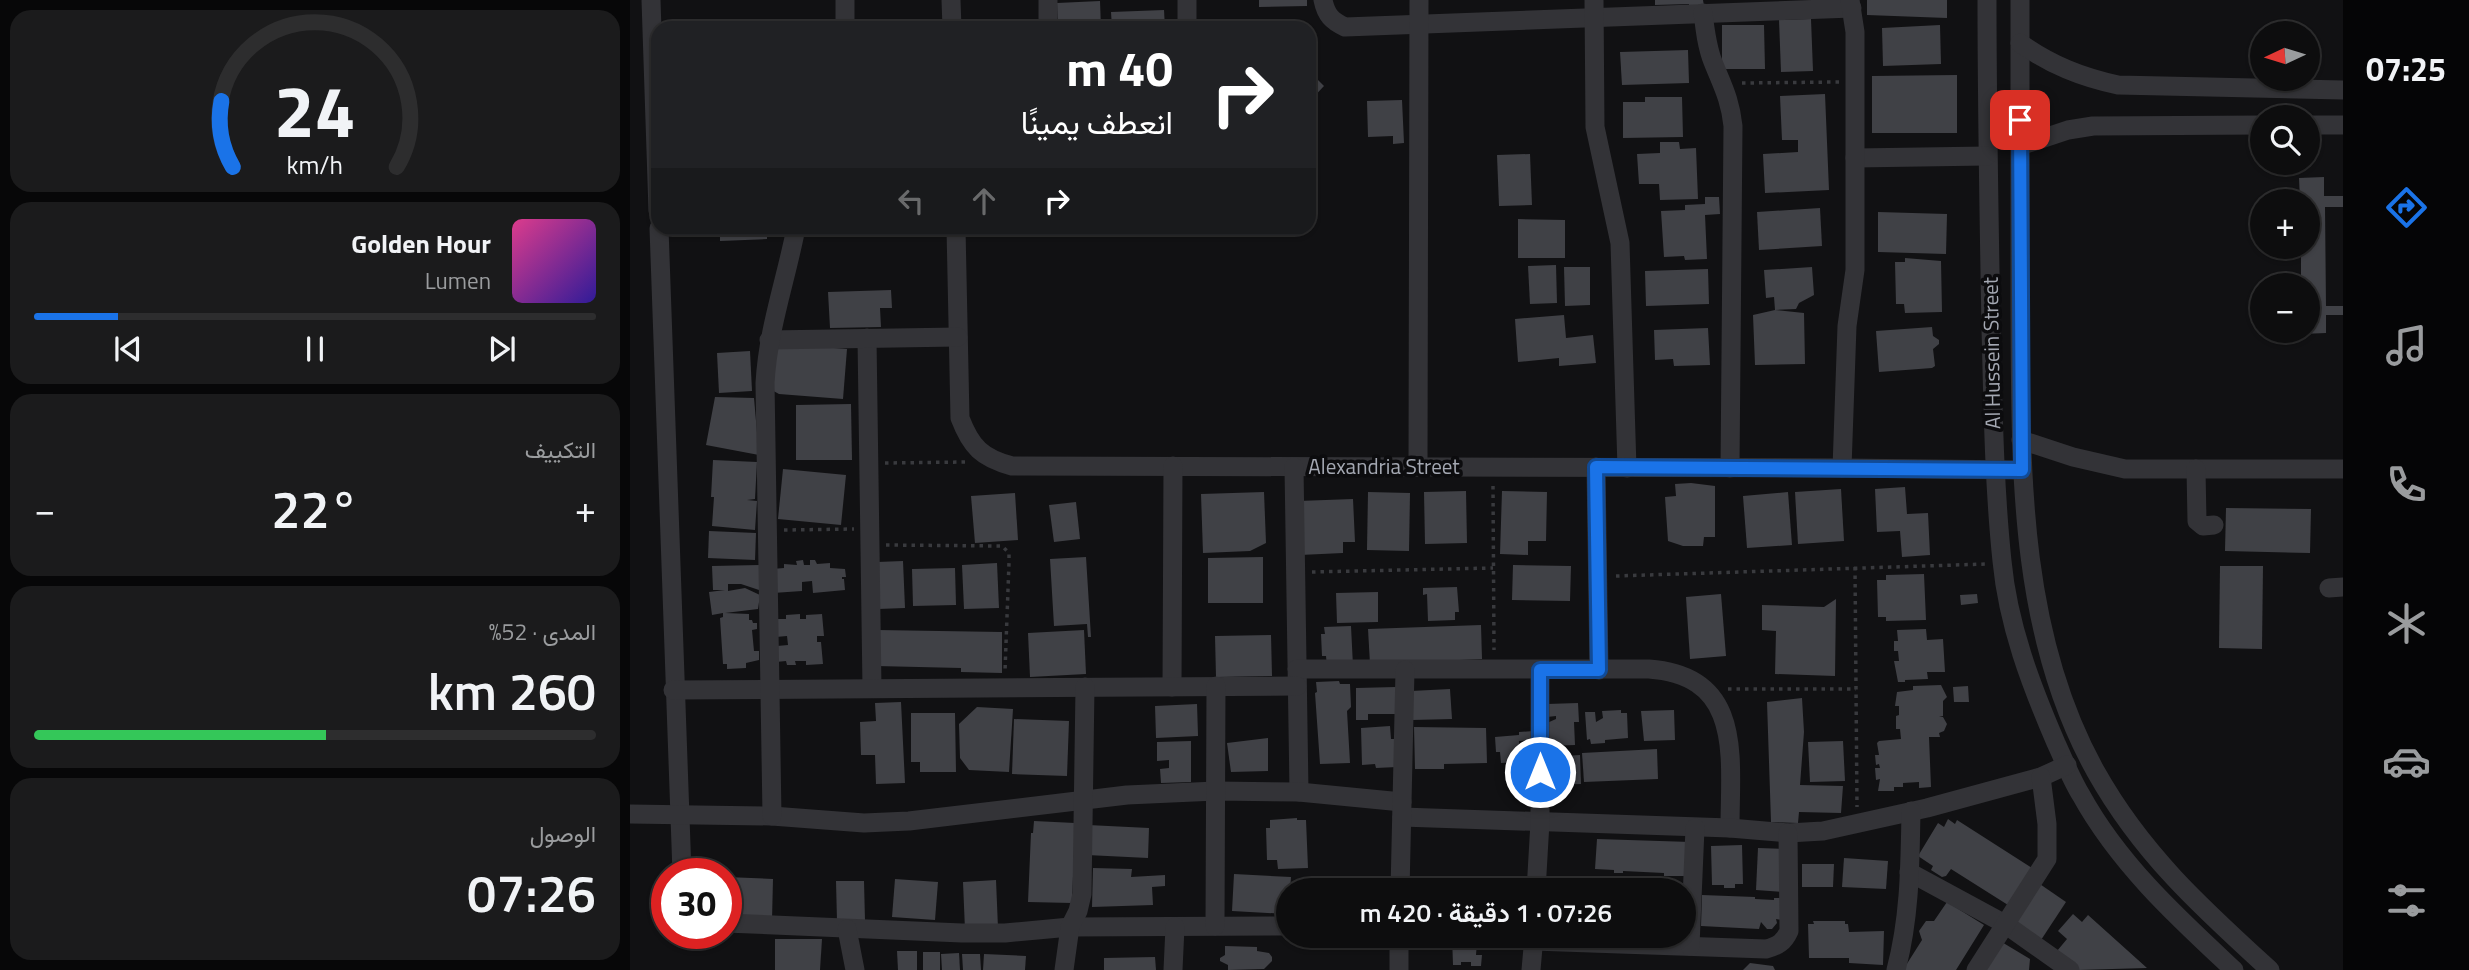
<!DOCTYPE html>
<html lang="ar">
<head>
<meta charset="utf-8">
<style>
  body { margin:0; font-family:"Titillium Web",Vazirmatn,sans-serif; background:#1b1b1c; color:#f1f3f6; direction:rtl; height:100vh; display:flex; flex-direction:column; font-size:26px; white-space:nowrap }
  * { box-sizing:border-box; margin:0 }
  p { font-size:23px; color:#9a9c9e }
  .icon { flex:none; width:38px; height:38px; fill:none; stroke:currentColor; stroke-width:2; stroke-linecap:round; stroke-linejoin:round }
  .map { position:relative; flex:1; overflow:hidden; direction:ltr }
  .sheet { display:flex; flex-direction:column; gap:10px; padding:10px; background:#070708; width:630px }
  .sheet>* { flex:none }
  .top-card { position:absolute; left:21px; top:21px; width:665px; height:214px; border-radius:21px; box-shadow:0 2px 5px #0004,0 0 0 2px #2d2d2e; direction:rtl; background:#202124; color:#fff; overflow:hidden }
  .needle { width:46px; rotate:266deg }
  .fabs { position:absolute; left:1620px; top:21px; display:grid; gap:14px }
  .fabs a { display:grid; place-items:center; width:70px; height:70px; border-radius:50%; background:#0d0d0e; box-shadow:0 2px 5px #0004,0 0 0 2px #2d2d2e; font-size:35px }
  .speed { position:absolute; left:21px; top:858px; display:flex; gap:14px; font-size:35px; font-weight:700; text-align:center }
  .speed>* { display:grid; place-content:center; width:91px; height:91px; border-radius:50%; background:#0d0d0e; box-shadow:0 2px 5px #0004,0 0 0 2px #2d2d2e; line-height:1 }
  .speed .limit { border:10px solid #d22; background:#fff; color:#111 }
  .pin { position:absolute; display:grid; place-items:center; width:60px; height:60px; color:#fff; margin:-30px; border-radius:14px; box-shadow:0 4px 10px #0006 }
  .me { position:absolute; width:77px; margin:-38px; rotate:0deg; stroke-linejoin:round; filter:drop-shadow(0 0 5px #0008) }
  .turn { display:flex; align-items:center; gap:24px; height:147px; padding:0 28px; font-size:32px }
  .turn .icon { width:91px; height:91px; stroke-width:2.5 }
  .turn b { display:block; font-size:49px; line-height:60px }
  .lanes { display:flex; align-items:center; height:66px; padding:0 28px; background:#0003; justify-content:center; gap:35px; direction:ltr }
  .lanes .off { opacity:.35 }
  .big { font-size:52px; font-weight:600; line-height:1.1 }
  .sheet .card { flex:1; display:flex; flex-direction:column; justify-content:center; gap:10px; min-width:0; padding:0 24px; border-radius:21px; background:#1b1b1c }
  .sheet .dial { align-items:center; gap:0 }
  .dial svg { height:182px; overflow:visible; fill:none; stroke:#2d2d2e; stroke-width:7; stroke-linecap:round; text-anchor:middle }
  .dial text { fill:#f1f3f6; stroke:none }
  .song { display:flex; align-items:center; gap:21px }
  .cover { width:84px; height:84px; border-radius:10px; background:linear-gradient(135deg,hsl(330 70% 55%),hsl(250 70% 35%)) }
  .played { height:7px; border-radius:4px; background:linear-gradient(90deg,#1a73e8 15%,#2d2d2e 15%) }
  .keys { display:flex; justify-content:space-around; direction:ltr }
  .heat { display:flex; justify-content:space-between; align-items:center; font-size:38px; direction:ltr }
  .charge { height:10px; border-radius:5px; background:linear-gradient(90deg,#34c759 52%,#2d2d2e 0) }
  .trip { position:absolute; left:646px; top:878px; width:420px; height:70px; border-radius:35px; background:#0d0d0e; box-shadow:0 2px 5px #0004,0 0 0 2px #2d2d2e; font-weight:600; line-height:70px; text-align:center; direction:rtl }
  main { display:flex; flex:1; min-height:0 }
  .menu { display:flex; flex-direction:column; width:126px; justify-content:space-around; align-items:center; background:#050506; color:#9a9c9e }
  .menu .icon { width:49px; height:49px }
  .menu .current { color:#1a73e8 }
  .menu b { font-size:32px; color:#f1f3f6 }
  .map>svg:first-child { display:block }
  .building { fill:#404146 }
  .lines { fill:none; stroke-linecap:round; stroke-linejoin:round }
  .path { stroke:#393a3e; stroke-width:3.5; stroke-dasharray:3.5 5; stroke-linecap:butt }
  .minor { stroke:#333337; stroke-width:19 }
  .route-casing { stroke:#114b97; stroke-width:18 }
  .route { stroke:#1a73e8; stroke-width:12 }
  .labels { text-anchor:middle; stroke-width:7; stroke-linejoin:round; paint-order:stroke }
  .street-label { font-size:21px; fill:#a4a8b2; stroke:#0c0c0e }
</style>
</head>
<body>
<main>
<nav class="menu">
<b>07:25</b>
<svg class="icon current" aria-label="directions" viewBox="0 0 24 24"><path d="M12 3l9 9-9 9-9-9zM9 14v-3h6M13 9l2 2-2 2"/></svg>
<svg class="icon" aria-label="music" viewBox="0 0 24 24"><path d="M9 18V5l10-2v13"/><circle cx="6" cy="18" r="3"/><circle cx="16" cy="16" r="3"/></svg>
<svg class="icon" aria-label="phone" viewBox="0 0 24 24"><path d="M5 4h4l2 5-3 2q2 4 5 5l2-3 5 2v4C11 20 4 13 5 4z"/></svg>
<svg class="icon" aria-label="climate" viewBox="0 0 24 24"><path d="M12 3v18M4 7l16 10M4 17L20 7"/></svg>
<svg class="icon" aria-label="car" viewBox="0 0 24 24"><path d="M5 17H2v-5l4-1 3-4h7l3 4 3 1v5h-3M9 17h6M6 11h13"/><circle cx="7" cy="17" r="2"/><circle cx="17" cy="17" r="2"/></svg>
<svg class="icon" aria-label="filters" viewBox="0 0 24 24"><path d="M4 7h16M4 17h16"/><circle cx="9" cy="7" r="2"/><circle cx="15" cy="17" r="2"/></svg>
</nav>
<div class="map">
<svg width="1713" height="970" viewBox="0 0 1713 970">
  <rect width="100%" height="100%" fill="#111113"/>
  <g class="building">
    <polygon points="629,0 677,0 677,6 629,7"/>
    <polygon points="1025,0 1073,0 1074,6 1059,7 1059,4 1025,5"/>
    <polygon points="1237,0 1317,0 1317,18 1237,15"/>
    <polygon points="470,1 471,28 428,28 427,3"/>
    <polygon points="534,10 535,28 482,28 481,12"/>
    <polygon points="1181,19 1183,71 1151,72 1149,20"/>
    <polygon points="1092,25 1134,25 1135,69 1092,69"/>
    <polygon points="1310,25 1311,64 1253,66 1252,28"/>
    <polygon points="1058,50 1059,83 992,85 990,52"/>
    <polygon points="679,71 694,86 679,102"/>
    <polygon points="1327,75 1327,133 1242,133 1242,76"/>
    <polygon points="1195,94 1199,190 1135,193 1133,154 1168,152 1168,140 1152,140 1150,96"/>
    <polygon points="1015,97 1052,97 1053,137 993,138 993,102 1015,102"/>
    <polygon points="772,100 774,143 763,144 763,136 738,137 737,101"/>
    <polygon points="1030,142 1049,142 1050,149 1066,148 1068,199 1030,200 1029,184 1009,184 1007,154 1030,153"/>
    <polygon points="900,154 902,205 869,206 867,155"/>
    <polygon points="1694,177 1694,196 1713,196 1713,207 1695,207 1696,306 1713,306 1713,315 1696,315 1696,333 1672,334 1672,331 1678,331 1678,285 1671,285 1671,247 1678,247 1678,201 1670,201 1669,178"/>
    <polygon points="1075,197 1089,197 1090,214 1075,215 1077,259 1055,260 1054,256 1034,257 1031,211 1055,210 1055,205 1075,204"/>
    <polygon points="1190,208 1192,246 1129,250 1127,212"/>
    <polygon points="1248,212 1317,214 1316,254 1248,252"/>
    <polygon points="888,219 935,220 935,258 888,258"/>
    <polygon points="90,228 137,228 137,239 90,241"/>
    <polygon points="1275,258 1311,261 1312,312 1275,313 1274,304 1266,304 1265,262 1275,262"/>
    <polygon points="926,265 927,303 900,304 898,266"/>
    <polygon points="934,267 960,267 960,305 935,306"/>
    <polygon points="1182,267 1184,295 1169,303 1166,309 1145,310 1174,313 1175,364 1125,365 1123,315 1145,310 1144,297 1136,298 1134,270"/>
    <polygon points="1078,269 1079,304 1016,306 1015,271"/>
    <polygon points="261,290 262,308 250,308 251,327 200,328 198,292"/>
    <polygon points="934,315 936,338 963,335 966,363 929,366 929,358 888,362 885,319"/>
    <polygon points="1302,327 1303,336 1309,340 1309,344 1303,349 1305,366 1302,368 1249,372 1246,331"/>
    <polygon points="1078,328 1080,365 1044,366 1043,359 1025,360 1024,330"/>
    <polygon points="141,343 217,349 213,399 149,394 138,388"/>
    <polygon points="120,351 122,391 89,393 87,353"/>
    <polygon points="85,397 124,398 129,455 76,445"/>
    <polygon points="221,404 222,460 166,460 166,405"/>
    <polygon points="83,460 127,462 125,499 117,500 127,501 125,530 82,526 84,497 81,497"/>
    <polygon points="153,469 216,475 211,525 148,519"/>
    <polygon points="1061,483 1085,486 1085,537 1074,537 1073,546 1053,546 1038,541 1035,497 1046,496 1045,484"/>
    <polygon points="1275,487 1277,514 1298,513 1300,555 1272,557 1270,531 1247,532 1245,489"/>
    <polygon points="1211,489 1214,541 1168,544 1165,492"/>
    <polygon points="836,491 837,543 795,544 794,492"/>
    <polygon points="872,491 917,492 916,541 898,541 898,555 870,554"/>
    <polygon points="634,492 636,543 620,551 573,553 571,494"/>
    <polygon points="738,492 780,493 779,551 737,550"/>
    <polygon points="1158,492 1162,545 1117,548 1113,496"/>
    <polygon points="385,493 388,540 345,543 341,496"/>
    <polygon points="723,499 725,542 713,542 713,553 670,555 668,501"/>
    <polygon points="446,502 450,539 424,542 419,505"/>
    <polygon points="1596,508 1681,509 1680,553 1595,551"/>
    <polygon points="79,531 126,533 125,560 78,558"/>
    <polygon points="456,557 461,637 458,637 457,624 424,626 420,559"/>
    <polygon points="633,557 633,603 578,603 578,558"/>
    <polygon points="173,560 174,565 180,565 180,560 185,560 187,564 200,563 200,568 215,569 216,577 212,577 212,579 214,579 215,590 183,593 182,581 172,582 172,591 143,593 142,569 154,568 154,564 167,565 166,561"/>
    <polygon points="273,561 275,608 248,609 247,562"/>
    <polygon points="367,563 369,608 334,609 332,565"/>
    <polygon points="129,565 129,590 111,584 98,584 98,591 115,588 130,595 128,609 95,613 119,614 119,620 122,620 123,623 127,623 127,629 122,630 124,651 129,651 129,660 116,663 116,668 97,669 97,664 93,664 90,618 93,617 93,613 82,615 79,592 95,590 83,590 82,566"/>
    <polygon points="883,565 941,566 940,601 882,600"/>
    <polygon points="1590,566 1633,566 1632,649 1589,648"/>
    <polygon points="325,568 326,605 283,606 282,569"/>
    <polygon points="1294,574 1296,620 1256,621 1256,617 1248,617 1247,580 1256,580 1256,575"/>
    <polygon points="827,587 829,612 825,612 825,620 798,621 797,594 793,595 793,588"/>
    <polygon points="748,592 748,622 707,623 706,593"/>
    <polygon points="1091,594 1096,656 1060,659 1056,597"/>
    <polygon points="1347,594 1348,603 1331,605 1330,595"/>
    <polygon points="1206,599 1205,676 1145,674 1146,631 1132,630 1132,605 1194,607"/>
    <polygon points="170,614 170,619 176,619 176,615 192,614 194,636 187,636 187,642 191,642 193,664 176,665 176,661 165,661 166,665 157,665 156,661 146,662 147,646 158,645 157,636 146,637 145,619 156,619 156,615"/>
    <polygon points="851,625 852,659 740,664 738,629"/>
    <polygon points="721,626 723,666 697,667 696,656 692,656 691,634 695,634 694,627"/>
    <polygon points="1296,629 1297,640 1313,639 1315,672 1297,672 1298,679 1275,680 1275,682 1268,682 1264,661 1269,661 1268,651 1264,651 1264,641 1268,641 1267,630"/>
    <polygon points="247,630 372,632 372,673 331,672 331,668 246,666"/>
    <polygon points="454,630 456,674 400,677 398,633"/>
    <polygon points="641,635 642,676 586,677 585,636"/>
    <polygon points="709,681 710,684 720,684 721,707 717,711 720,763 690,764 685,693 687,692 686,682"/>
    <polygon points="1311,685 1317,697 1313,701 1313,716 1309,716 1313,717 1317,724 1314,731 1309,733 1310,737 1299,737 1301,787 1289,788 1289,782 1273,783 1273,787 1264,787 1264,791 1248,791 1250,779 1246,780 1245,768 1250,768 1249,764 1246,765 1245,755 1249,755 1247,743 1249,741 1271,739 1270,729 1266,729 1266,716 1269,715 1269,706 1265,706 1267,692 1283,690 1283,686"/>
    <polygon points="1338,686 1339,702 1324,702 1323,687"/>
    <polygon points="766,687 767,714 738,714 738,720 726,720 726,688"/>
    <polygon points="820,689 822,719 782,720 781,691"/>
    <polygon points="1172,698 1174,732 1170,785 1213,786 1211,813 1169,812 1168,823 1141,822 1137,702"/>
    <polygon points="271,702 275,783 246,784 245,755 231,755 230,722 246,721 245,703"/>
    <polygon points="948,703 949,722 944,722 945,745 918,746 917,723 926,719 926,716 917,717 917,704"/>
    <polygon points="567,704 568,736 526,738 525,706"/>
    <polygon points="347,707 383,709 379,772 339,770 330,758 329,724"/>
    <polygon points="991,710 991,713 997,713 998,738 975,740 975,743 961,744 960,739 957,740 955,712 965,712 966,722 973,718 972,711"/>
    <polygon points="1044,710 1045,740 1014,741 1011,711"/>
    <polygon points="281,713 325,713 326,772 290,772 290,762 281,762"/>
    <polygon points="384,719 439,721 437,776 382,774"/>
    <polygon points="760,726 761,739 766,739 767,767 746,768 745,764 732,765 731,728"/>
    <polygon points="784,727 856,728 857,763 814,764 814,769 785,769"/>
    <polygon points="904,731 905,740 889,741 889,746 905,745 906,766 891,767 891,762 871,763 870,752 866,752 865,737 889,735 889,732"/>
    <polygon points="638,738 638,771 601,772 597,743"/>
    <polygon points="561,741 561,782 531,783 530,769 539,768 539,760 527,761 527,742"/>
    <polygon points="1213,741 1215,781 1180,782 1178,742"/>
    <polygon points="1027,749 1028,779 954,782 952,753"/>
    <polygon points="950,755 951,784 918,785 917,757"/>
    <polygon points="667,818 667,820 676,820 678,868 648,869 647,860 637,860 636,828 640,828 640,820"/>
    <polygon points="1318,819 1325,824 1327,820 1402,868 1378,905 1321,869 1316,876 1312,877 1301,870 1303,866 1288,856 1308,823 1314,827"/>
    <polygon points="404,821 445,823 442,903 398,902 401,833 403,833"/>
    <polygon points="458,825 519,828 518,858 457,855"/>
    <polygon points="967,839 1061,842 1057,876 1034,876 1034,873 993,871 993,873 984,873 984,870 965,869"/>
    <polygon points="1112,845 1113,884 1105,884 1105,888 1094,888 1094,885 1082,885 1081,846"/>
    <polygon points="1128,848 1156,849 1153,892 1126,890"/>
    <polygon points="1214,858 1258,861 1256,889 1212,887"/>
    <polygon points="1172,864 1204,864 1203,887 1172,887"/>
    <polygon points="463,868 502,869 501,877 535,875 535,886 522,887 523,905 462,907"/>
    <polygon points="604,874 661,877 660,891 658,891 658,914 602,911"/>
    <polygon points="96,877 143,879 142,920 96,914"/>
    <polygon points="265,879 308,882 305,920 262,917"/>
    <polygon points="366,880 368,928 335,930 333,882"/>
    <polygon points="1404,880 1436,902 1411,940 1379,918"/>
    <polygon points="206,881 234,881 235,921 207,921"/>
    <polygon points="1027,883 1053,883 1053,891 1026,891"/>
    <polygon points="1072,895 1125,897 1125,899 1144,900 1144,898 1155,898 1152,920 1146,919 1147,923 1142,929 1137,929 1131,922 1129,929 1071,926"/>
    <polygon points="1317,902 1354,925 1326,970 1273,970 1292,940 1289,931 1296,921 1304,921"/>
    <polygon points="1443,914 1452,922 1458,915 1517,968 1448,970 1427,951 1437,939 1428,931"/>
    <polygon points="1183,921 1215,921 1215,924 1218,924 1219,932 1254,931 1253,965 1219,963 1219,958 1179,958 1178,924 1184,924"/>
    <polygon points="822,936 856,936 856,942 847,942 846,955 852,955 851,966 841,966 841,962 831,962 831,965 823,965"/>
    <polygon points="145,939 192,939 190,970 145,970"/>
    <polygon points="1370,941 1400,959 1399,970 1352,970"/>
    <polygon points="595,946 627,947 627,951 639,953 642,957 642,961 634,969 598,970 598,965 590,961 590,958 595,955"/>
    <polygon points="267,951 287,951 287,970 268,970"/>
    <rect x="293" y="952" width="17" height="18"/>
    <polygon points="329,953 330,970 312,970 311,954"/>
    <polygon points="332,954 350,954 351,970 333,970"/>
    <polygon points="354,954 396,956 395,970 353,970"/>
    <polygon points="525,957 526,970 474,970 474,958"/>
    <polygon points="1120,963 1143,966 1145,970 1113,970"/>
  </g>
  <g class="lines">
    <g class="path">
      <polyline points="1112,83 1209,82"/>
      <polyline points="255,463 335,462"/>
      <polyline points="863,486 864,650"/>
      <polyline points="154,530 224,529"/>
      <polyline points="256,545 372,546 379,553 379,563 375,671"/>
      <polyline points="1225,567 1227,807"/>
      <polyline points="682,572 863,568"/>
      <polyline points="986,576 1356,564"/>
      <polyline points="1098,689 1226,689"/>
    </g>
    <g class="minor">
      <polyline points="21,0 28,211"/>
      <polyline points="321,0 322,28"/>
      <path d="M693,0C696,15 702,21 715,27L1222,8"/>
      <polyline points="964,0 965,127 990,243 997,468"/>
      <path d="M1357,0C1357,109 1359,219 1361,328C1363,406 1364,484 1372,561C1378,625 1401,685 1426,743C1434,760 1441,779 1451,795C1489,864 1547,917 1604,970"/>
      <path d="M1390,0C1390,102 1390,205 1390,307C1391,464 1387,631 1466,772C1512,854 1572,908 1640,970"/>
      <path d="M1073,13C1075,30 1077,47 1083,62C1093,87 1100,99 1103,126L1100,468"/>
      <polyline points="215,28 215,0"/>
      <polyline points="418,28 418,0"/>
      <polyline points="557,28 557,0"/>
      <path d="M1390,43C1421,65 1451,77 1488,85L1713,90"/>
      <polyline points="1678,125 1713,125"/>
      <polyline points="1390,146 1438,130 1463,126 1633,125"/>
      <polyline points="1225,158 1357,156"/>
      <polyline points="29,228 52,873"/>
      <path d="M326,228L330,418C341,447 352,458 382,466L1212,468L1392,470"/>
      <polyline points="237,338 242,688"/>
      <polyline points="139,340 328,337"/>
      <polyline points="1391,440 1443,457 1495,469 1713,469"/>
      <polyline points="664,467 669,792"/>
      <polyline points="788,467 789,0"/>
      <polyline points="966,467 969,670"/>
      <polyline points="1212,468 1217,326 1225,270 1225,32 1220,0"/>
      <polyline points="1566,469 1567,521 1573,526 1584,525"/>
      <polyline points="1699,588 1713,587"/>
      <path d="M667,669H1019C1114,676 1100,757 1100,828"/>
      <polyline points="542,687 543,466"/>
      <polyline points="43,690 667,686"/>
      <polyline points="0,814 142,816 234,823 279,821 497,795 586,791 669,792 772,802"/>
      <path d="M142,816L135,383C138,329 156,280 166,228"/>
      <polyline points="772,817 1100,828 1158,833 1193,831 1297,808 1411,777 1437,765"/>
      <polyline points="1279,872 1375,924 1440,970"/>
      <polyline points="770,891 775,670"/>
      <polyline points="906,891 910,822 910,670"/>
      <polyline points="96,923 332,933 375,933 440,927 658,926"/>
      <polyline points="585,926 586,686"/>
      <polyline points="217,929 225,970"/>
      <path d="M903,941L1136,949C1148,946 1154,942 1159,931L1158,833"/>
      <polyline points="1060,946 1065,828"/>
      <polyline points="434,970 440,927 448,911 452,894 455,687"/>
      <polyline points="543,970 545,927"/>
      <polyline points="769,970 769,936"/>
      <polyline points="901,970 904,936"/>
      <path d="M1266,970C1280,917 1280,865 1281,811"/>
      <polyline points="1346,970 1417,859 1417,824 1411,777"/>
    </g>
  </g>
  <g class="lines">
    <g class="route-casing">
      <polyline id="route" points="910,772 910,670 969,670 966,467 1392,470 1390,120"/>
    </g>
    <use href="#route" class="route"/>
  </g>
  <g class="labels">
    <g class="street-label">
      <text transform="translate(1362 353) rotate(-91)" y="7">Al Hussein Street</text>
      <text x="754" y="474">Alexandria Street</text>
    </g>
  </g>
</svg>
<div class="fabs">
<a><svg class="needle" viewBox="-14 -14 28 28"><path d="M0-13l5 13h-10z" fill="#e53935"/><path d="M0 13l5-13h-10z" fill="#9a9c9e"/></svg></a>
<a><svg class="icon" aria-label="search" viewBox="0 0 24 24"><circle cx="10" cy="10" r="6"/><path d="M15 15l6 6"/></svg></a>
<a>+</a>
<a>−</a>
</div>
<div class="speed"><div class="limit">30</div></div>
<div class="pin" style="left:1390px;top:120px;background:#d93025"><svg class="icon" aria-label="arrive" viewBox="0 0 24 24"><path d="M6 21V4h12l-3 4 3 4H6"/></svg></div>
<svg class="me" style="left:910px;top:772px" viewBox="-20 -20 40 40"><circle r="17" fill="#1a73e8" stroke="#fff" stroke-width="3"/><path d="M0-11L8 9 0 5-8 9z" fill="#fff"/></svg>
<div class="trip">07:26 · 1 دقيقة · 420 m</div>
<div class="top-card">
<div class="turn"><svg class="icon" aria-label="right" viewBox="0 0 24 24"><path d="M7 20v-9h11M14 6l5 5-5 5"/></svg><div><b>40 m</b>انعطف يمينًا</div></div>
<div class="lanes"><svg class="icon off" aria-label="left" viewBox="0 0 24 24"><path d="M17 20v-9H6M10 6l-5 5 5 5"/></svg><svg class="icon off" aria-label="ahead" viewBox="0 0 24 24"><path d="M12 20V5M6 11l6-6 6 6"/></svg><svg class="icon" aria-label="right" viewBox="0 0 24 24"><path d="M7 20v-9h11M14 6l5 5-5 5"/></svg></div>
</div>
</div>
<section class="sheet">
<div class="card dial"><svg viewBox="0 0 100 80">
<path d="M14 69A42 42 0 1 1 86 69"/>
<path d="M14 69A42 42 0 0 1 9 40" stroke="#1a73e8"/>
<text x="50" y="56" font-size="32" font-weight="700">24</text>
<text x="50" y="72" font-size="11">km/h</text>
</svg></div>
<div class="card">
<div class="song"><i class="cover"></i><div><b>Golden Hour</b><p>Lumen</p></div></div>
<div class="played"></div>
<div class="keys"><svg class="icon" aria-label="previous" viewBox="0 0 24 24"><path d="M18 5L8 12l10 7zM5 5v14"/></svg><svg class="icon" aria-label="pause" viewBox="0 0 24 24"><path d="M8 5v14M16 5v14"/></svg><svg class="icon" aria-label="next" viewBox="0 0 24 24"><path d="M6 5l10 7-10 7zM19 5v14"/></svg></div>
</div>
<div class="card"><p>التكييف</p>
<div class="heat"><a>−</a><b class="big">22°</b><a>+</a></div>
</div>
<div class="card"><p>المدى · 52%</p><b class="big">260 km</b><div class="charge"></div></div>
<div class="card"><p>الوصول</p><b class="big">07:26</b></div>
</section>
</main>
</body>
</html>
